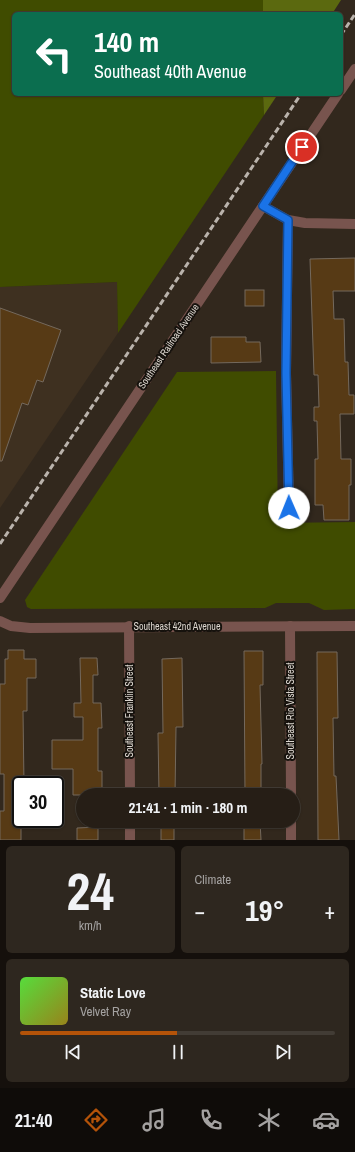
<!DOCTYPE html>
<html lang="en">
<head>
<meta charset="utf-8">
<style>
  body { margin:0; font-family:"Archivo Narrow",sans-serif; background:#2e271f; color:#f1f3f6; height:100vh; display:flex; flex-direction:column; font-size:15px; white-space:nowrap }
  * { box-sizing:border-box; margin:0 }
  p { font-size:13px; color:#a4a2a1 }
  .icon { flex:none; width:22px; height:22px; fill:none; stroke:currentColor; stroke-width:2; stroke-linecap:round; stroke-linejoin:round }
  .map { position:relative; height:840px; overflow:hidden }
  .drawer { display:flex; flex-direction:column; gap:6px; padding:6px; background:#15100c; flex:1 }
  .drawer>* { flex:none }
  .guide { position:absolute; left:12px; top:12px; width:331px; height:84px; border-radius:6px; box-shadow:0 1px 3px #0004,0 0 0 1px #423c35; background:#0b6e4f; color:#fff; overflow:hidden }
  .speed { position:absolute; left:12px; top:776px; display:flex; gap:8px; font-size:20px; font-weight:700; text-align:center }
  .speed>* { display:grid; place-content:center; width:52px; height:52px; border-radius:50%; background:#261e16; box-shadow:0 1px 3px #0004,0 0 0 1px #423c35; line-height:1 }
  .speed .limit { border:2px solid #111; border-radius:6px; background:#fff; color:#111 }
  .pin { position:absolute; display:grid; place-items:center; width:34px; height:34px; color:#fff; margin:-17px; border:2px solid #fff; border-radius:50%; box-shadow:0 1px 4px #0007 }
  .me { position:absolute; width:44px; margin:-22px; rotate:359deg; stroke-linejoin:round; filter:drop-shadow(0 0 3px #0008) }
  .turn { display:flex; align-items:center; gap:14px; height:84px; padding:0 16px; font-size:18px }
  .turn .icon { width:52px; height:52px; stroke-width:2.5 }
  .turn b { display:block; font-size:28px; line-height:34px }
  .big { font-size:30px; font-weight:700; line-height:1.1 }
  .drawer .card { flex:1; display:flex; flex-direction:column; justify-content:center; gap:6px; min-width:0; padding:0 14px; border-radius:6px; background:#2e271f }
  .drawer .dial { align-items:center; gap:0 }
  .dial b { font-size:52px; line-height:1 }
  .song { display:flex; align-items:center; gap:12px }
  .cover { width:48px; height:48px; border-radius:6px; background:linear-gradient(135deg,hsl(110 70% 55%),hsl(50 70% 35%)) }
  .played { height:4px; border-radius:2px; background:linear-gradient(90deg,#b45309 50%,#423c35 50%) }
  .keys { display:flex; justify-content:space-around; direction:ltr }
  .heat { display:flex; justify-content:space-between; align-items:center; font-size:22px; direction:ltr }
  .drawer .tiles { flex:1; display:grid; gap:6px; grid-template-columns:1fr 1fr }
  .card:last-child { grid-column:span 2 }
  .trip { position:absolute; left:76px; top:788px; width:224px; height:40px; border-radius:20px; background:#261e16; box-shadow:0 1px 3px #0004,0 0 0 1px #423c35; font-weight:700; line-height:40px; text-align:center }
  .dock { display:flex; height:64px; justify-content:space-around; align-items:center; background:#0f0c09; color:#a4a2a1 }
  .dock .icon { width:28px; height:28px }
  .dock .selected { color:#b45309 }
  .dock b { font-size:18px; color:#f1f3f6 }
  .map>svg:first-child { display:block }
  .built { fill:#3e3020 }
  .green { fill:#404c00 }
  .forest { fill:#5b690f }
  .building { fill:#573a15; stroke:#74695d }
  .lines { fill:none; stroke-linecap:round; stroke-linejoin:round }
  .minor { stroke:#78544e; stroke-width:10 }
  .tertiary { stroke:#78544e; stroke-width:10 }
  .rail { stroke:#bab3ac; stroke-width:3; stroke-dasharray:6 3; stroke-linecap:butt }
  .route-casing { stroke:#114b97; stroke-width:10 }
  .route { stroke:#1a73e8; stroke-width:7 }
  .labels { text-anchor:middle; stroke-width:4; stroke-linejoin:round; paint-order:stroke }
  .street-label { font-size:10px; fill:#dcd6cf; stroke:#16120d }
</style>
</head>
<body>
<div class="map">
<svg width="355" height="840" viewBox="0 0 355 840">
  <rect width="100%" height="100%" fill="#32281d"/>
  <polygon class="built" points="117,282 118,333 0,508 0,287"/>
  <g class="green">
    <polygon points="0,0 263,0 263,14 14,14 14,94 263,94 264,115 118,333 117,282 0,287"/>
    <polygon points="276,371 278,523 355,522 355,609 324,610 309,603 276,603 265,608 31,609 27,607 25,600 177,372"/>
  </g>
  <g class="forest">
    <polygon points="263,0 341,0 332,14 263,14"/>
    <polygon points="263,94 278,94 264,115"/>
  </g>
  <g class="building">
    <polygon points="355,258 355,291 333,291 334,319 344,319 345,362 348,362 349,395 354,395 354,414 340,414 341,459 351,459 351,485 349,485 349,520 324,520 323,505 315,505 315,459 318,459 317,421 314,421 314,407 319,407 318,375 314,375 310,259"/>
    <rect x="245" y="290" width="19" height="16"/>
    <polygon points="0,308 61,330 43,382 37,380 28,405 22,403 2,461 0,461"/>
    <polygon points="211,337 246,337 246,342 260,342 261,362 211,363"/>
    <polygon points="8,650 24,650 24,659 36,659 36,678 27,678 27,711 23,711 24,785 21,785 21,840 0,840 0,811 4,811 4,774 0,774 0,684 5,684 5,659 8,659"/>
    <polygon points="244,651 263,651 263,685 260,685 262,764 261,764 261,795 245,795"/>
    <polygon points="317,652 337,652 338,718 333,718 334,776 336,776 339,840 318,840"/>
    <polygon points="80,658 97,658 98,675 93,675 93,703 101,703 102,728 98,728 98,771 102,771 102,795 73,795 73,769 52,769 52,740 83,740 83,717 74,717 74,703 81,703"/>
    <polygon points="182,658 183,727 176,727 175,795 159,795 158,733 163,733 162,659"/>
    <polygon points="244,821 260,821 261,840 244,840"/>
    <rect x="161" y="822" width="13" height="18"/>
    <polygon points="98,827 98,840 77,840 77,828"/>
  </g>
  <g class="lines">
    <g class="minor">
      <polyline points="263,206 288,220 305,223 355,224"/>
      <polyline points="288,220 286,373 289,508"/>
      <polyline points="129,626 130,795"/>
      <polyline points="290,626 291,795"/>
      <polyline points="130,821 130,840"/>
      <polyline points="291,821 291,840"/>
    </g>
    <g class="tertiary">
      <polyline points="341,90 355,69"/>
      <polyline points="0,598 338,94"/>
      <polyline points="0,621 11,626 30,628 355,626"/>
    </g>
    <g class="rail">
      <polyline points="341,35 355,14"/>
      <polyline points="0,544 301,94"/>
    </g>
  </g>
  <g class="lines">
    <g class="route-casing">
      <polyline id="route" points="289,508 286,373 288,220 263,206 302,147"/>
    </g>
    <use href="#route" class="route"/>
  </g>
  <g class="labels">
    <g class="street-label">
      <text transform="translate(168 346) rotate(-56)" y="4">Southeast Railroad Avenue</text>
      <text x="177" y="630">Southeast 42nd Avenue</text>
      <text transform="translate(129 711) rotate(-90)" y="4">Southeast Franklin Street</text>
      <text transform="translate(290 711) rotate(-90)" y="4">Southeast Rio Vista Street</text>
    </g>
  </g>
</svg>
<div class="speed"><div class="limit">30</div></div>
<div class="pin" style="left:302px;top:147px;background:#d93025"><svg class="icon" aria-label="arrive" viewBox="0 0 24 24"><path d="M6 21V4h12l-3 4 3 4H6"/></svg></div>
<svg class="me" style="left:289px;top:508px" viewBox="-20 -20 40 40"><circle r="19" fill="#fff"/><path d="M0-13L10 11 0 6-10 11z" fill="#1a73e8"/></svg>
<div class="trip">21:41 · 1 min · 180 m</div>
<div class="guide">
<div class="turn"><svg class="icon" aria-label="left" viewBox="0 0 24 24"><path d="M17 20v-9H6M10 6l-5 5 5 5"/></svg><div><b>140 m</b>Southeast 40th Avenue</div></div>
</div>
</div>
<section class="drawer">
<div class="tiles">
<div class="card dial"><b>24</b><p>km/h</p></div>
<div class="card"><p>Climate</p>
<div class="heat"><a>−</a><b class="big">19°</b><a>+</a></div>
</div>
<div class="card">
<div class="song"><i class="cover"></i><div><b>Static Love</b><p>Velvet Ray</p></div></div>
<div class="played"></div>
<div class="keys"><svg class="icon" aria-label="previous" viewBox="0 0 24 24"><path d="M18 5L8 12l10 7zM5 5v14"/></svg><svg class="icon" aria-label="pause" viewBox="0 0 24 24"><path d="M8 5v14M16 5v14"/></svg><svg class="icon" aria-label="next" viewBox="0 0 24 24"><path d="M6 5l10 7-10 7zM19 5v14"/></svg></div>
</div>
</div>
</section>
<nav class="dock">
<b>21:40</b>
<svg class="icon selected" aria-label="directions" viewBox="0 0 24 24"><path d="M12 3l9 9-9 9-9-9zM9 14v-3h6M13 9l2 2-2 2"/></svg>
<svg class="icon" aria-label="music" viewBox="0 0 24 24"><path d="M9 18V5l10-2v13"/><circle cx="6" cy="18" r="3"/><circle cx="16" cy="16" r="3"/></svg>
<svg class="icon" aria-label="phone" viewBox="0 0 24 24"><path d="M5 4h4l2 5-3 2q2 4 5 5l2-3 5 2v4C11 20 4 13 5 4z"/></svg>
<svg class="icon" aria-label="climate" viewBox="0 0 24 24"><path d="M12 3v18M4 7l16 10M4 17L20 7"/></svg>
<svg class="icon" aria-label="car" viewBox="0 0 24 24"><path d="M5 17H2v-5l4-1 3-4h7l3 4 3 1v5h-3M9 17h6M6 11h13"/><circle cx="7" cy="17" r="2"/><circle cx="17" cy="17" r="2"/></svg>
</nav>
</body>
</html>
